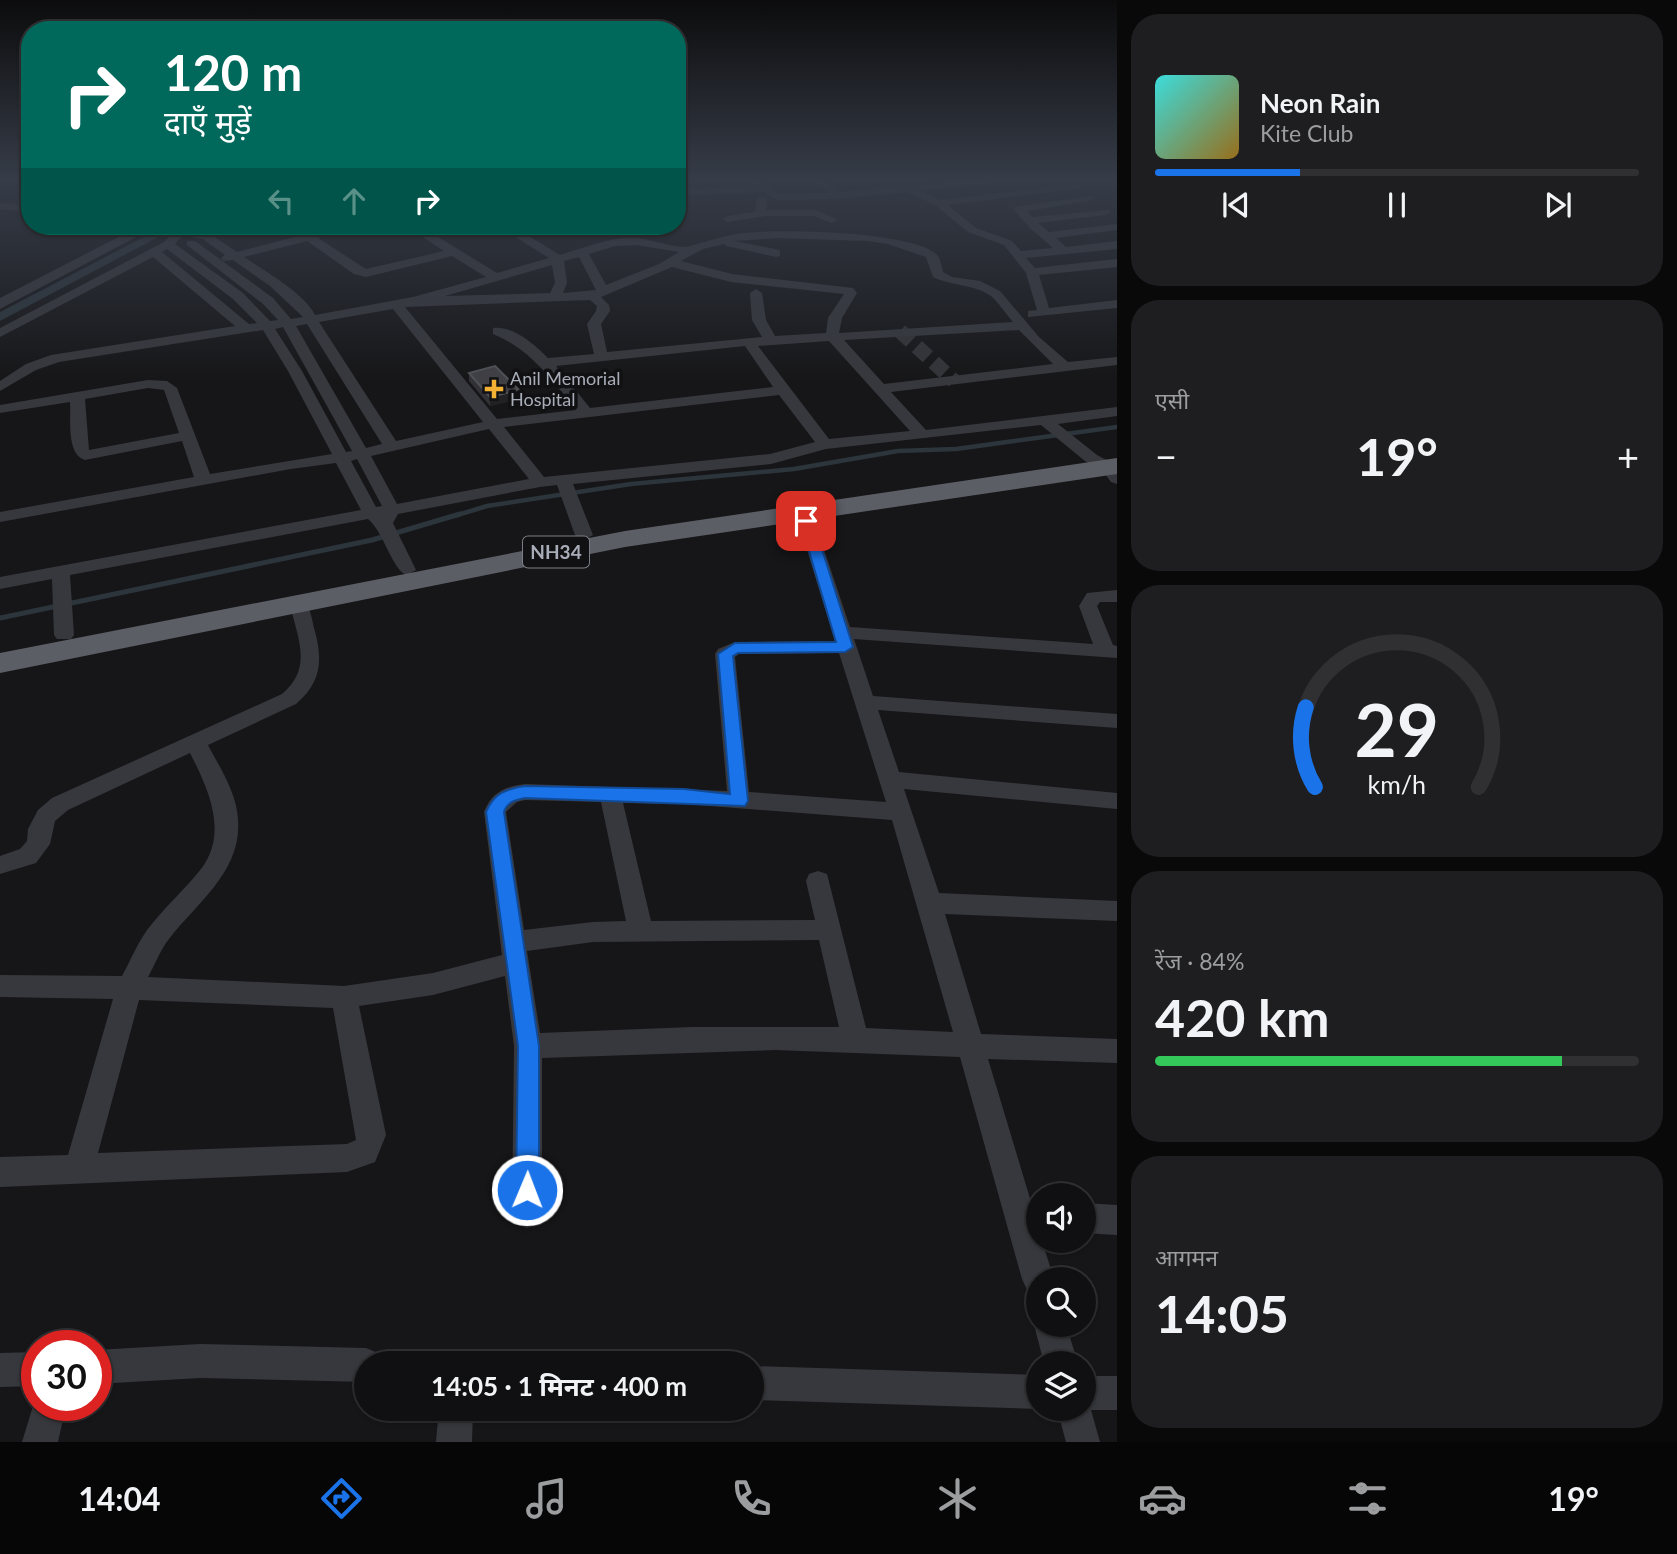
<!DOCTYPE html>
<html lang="hi">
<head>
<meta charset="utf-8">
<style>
  body { margin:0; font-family:Lato,"Noto Sans Devanagari",sans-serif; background:#1e1e20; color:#f1f3f6; height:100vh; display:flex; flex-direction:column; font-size:26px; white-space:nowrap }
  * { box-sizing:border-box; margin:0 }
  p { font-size:23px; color:#9c9d9f }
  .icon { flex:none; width:38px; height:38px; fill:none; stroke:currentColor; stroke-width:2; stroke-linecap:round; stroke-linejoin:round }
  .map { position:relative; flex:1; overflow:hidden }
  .details { display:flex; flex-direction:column; gap:14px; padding:14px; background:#09090a; width:560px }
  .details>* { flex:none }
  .top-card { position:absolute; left:21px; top:21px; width:665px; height:214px; border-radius:28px; box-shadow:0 2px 5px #0004,0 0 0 2px #303032; background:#00695c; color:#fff; overflow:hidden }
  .buttons { position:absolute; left:1026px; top:1183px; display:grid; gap:14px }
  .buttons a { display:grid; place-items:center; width:70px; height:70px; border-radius:50%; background:#101012; box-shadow:0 2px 5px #0004,0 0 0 2px #303032; font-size:35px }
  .speed { position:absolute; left:21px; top:1330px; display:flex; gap:14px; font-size:35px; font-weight:700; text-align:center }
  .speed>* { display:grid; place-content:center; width:91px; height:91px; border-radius:50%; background:#101012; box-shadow:0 2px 5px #0004,0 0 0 2px #303032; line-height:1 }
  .speed .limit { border:10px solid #d22; background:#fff; color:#111 }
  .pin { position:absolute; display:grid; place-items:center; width:60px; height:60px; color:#fff; margin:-30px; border-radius:14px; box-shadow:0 4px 10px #0006 }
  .me { position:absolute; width:77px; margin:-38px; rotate:1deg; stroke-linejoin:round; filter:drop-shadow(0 0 5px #0008) }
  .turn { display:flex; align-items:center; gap:24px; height:147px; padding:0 28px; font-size:32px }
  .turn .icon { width:91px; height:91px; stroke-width:2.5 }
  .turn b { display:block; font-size:49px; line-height:60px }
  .lanes { display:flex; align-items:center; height:66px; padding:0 28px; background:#0003; justify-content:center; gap:35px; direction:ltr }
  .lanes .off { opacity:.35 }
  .big { font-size:52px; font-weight:700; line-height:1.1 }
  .details .tile { flex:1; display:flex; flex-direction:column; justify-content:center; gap:10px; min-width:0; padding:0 24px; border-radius:28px; background:#1e1e20 }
  .details .dial { align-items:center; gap:0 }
  .dial svg { height:182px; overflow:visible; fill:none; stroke:#303032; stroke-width:7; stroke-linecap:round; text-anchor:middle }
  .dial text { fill:#f1f3f6; stroke:none }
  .song { display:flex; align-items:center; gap:21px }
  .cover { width:84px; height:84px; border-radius:10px; background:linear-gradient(135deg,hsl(180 70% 55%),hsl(40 70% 35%)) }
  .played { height:7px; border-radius:4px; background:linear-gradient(90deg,#1a73e8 30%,#303032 30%) }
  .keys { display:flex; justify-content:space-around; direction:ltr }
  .heat { display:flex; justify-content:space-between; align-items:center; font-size:38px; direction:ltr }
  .charge { height:10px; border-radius:5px; background:linear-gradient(90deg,#34c759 84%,#303032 0) }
  .trip { position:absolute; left:354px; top:1351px; width:410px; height:70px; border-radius:35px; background:#101012; box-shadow:0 2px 5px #0004,0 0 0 2px #303032; font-weight:700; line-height:70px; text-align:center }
  .dock { display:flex; height:112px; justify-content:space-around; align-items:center; background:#060607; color:#9c9d9f }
  .dock .icon { width:49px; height:49px }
  .dock .current { color:#1a73e8 }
  .dock b { font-size:32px; color:#f1f3f6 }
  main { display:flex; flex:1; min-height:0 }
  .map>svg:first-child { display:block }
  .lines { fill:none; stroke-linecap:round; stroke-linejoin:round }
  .stream-far1 { stroke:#2c353c; stroke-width:4.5 }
  .stream { stroke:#2c353c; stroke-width:5 }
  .canal { fill:#2c353c; fill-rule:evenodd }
  .minor-tunnel { stroke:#333438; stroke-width:15; stroke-dasharray:15 8; stroke-linecap:butt }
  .minor { fill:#37383d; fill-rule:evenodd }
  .tertiary { fill:#37383d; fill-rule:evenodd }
  .trunk { fill:#5b5e65; fill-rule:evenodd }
  .wall { fill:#323236 }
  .shaded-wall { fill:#212124 }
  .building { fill:#3f3f44; stroke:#4f5156; stroke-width:2 }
  .route { fill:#1a73e8; stroke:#114b97; stroke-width:2 }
  .poi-dot { fill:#f2b134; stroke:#111113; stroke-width:2.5 }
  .labels { text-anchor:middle; stroke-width:7; stroke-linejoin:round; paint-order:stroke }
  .far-poi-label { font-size:18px; fill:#a8adb8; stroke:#111113; text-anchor:start }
  .shield { fill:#111113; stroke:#7b7e86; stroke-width:2 }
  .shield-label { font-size:19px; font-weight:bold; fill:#a8adb8 }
</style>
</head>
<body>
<main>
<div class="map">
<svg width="1117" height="1442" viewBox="0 0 1117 1442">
  <rect width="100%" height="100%" fill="#161618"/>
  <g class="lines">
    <polyline class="stream-far1" points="454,516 487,506 631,484 794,469 898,451 956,449 1117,427"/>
    <polyline class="stream" points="0,618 372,540 460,514"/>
    <polygon class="canal" points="165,226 179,226 0,321 0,312"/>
    <polyline class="minor-tunnel" points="900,331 954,381"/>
    <g class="minor">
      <polygon points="746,180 759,180 779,194 830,193 811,180 824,180 841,192 961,180 1000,180 995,183 921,191 940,200 1078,184 1078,188 1074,189 948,205 976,228 1012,241 1021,251 1053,248 1030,228 1013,209 1015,207 1092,196 1093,198 1088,201 1027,211 1032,217 1109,210 1111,212 1105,215 1038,223 1049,232 1117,224 1117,230 1056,238 1066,247 1117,241 1117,249 1026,258 1035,268 1117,259 1117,267 1039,275 1049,308 1117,300 1117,308 1028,317 1028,311 1037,310 1026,273 1004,245 968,232 935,205 907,192 837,199 777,200 763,192 695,195 677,192 677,186 695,189 753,186"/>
      <polygon points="762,196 767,199 766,210 816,210 838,220 832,223 814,216 765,216 728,222 722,219 728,216 755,212 757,199"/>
      <polygon points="0,203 30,206 30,212 0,209"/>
      <path d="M142,226L210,234L237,252L338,226H356L318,238L366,269L444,251L406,226H420L497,273L549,258L498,226H512L560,255C584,248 612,236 637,238C651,239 678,250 690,246C705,242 720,237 736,234C773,228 907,231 935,253C941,257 941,265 943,272L952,277L980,281L1000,291L1039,337L1068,362L1117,357V365L891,392L926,430L1117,407V416L1058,424L1097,455L1114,464L1117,468V484L1111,482L1102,470L1085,461L1041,425L826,449L771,464L573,484L593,535L584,540L575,535L557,485L540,487L398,514L393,523L416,570L407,575C393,572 384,532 368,519L70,575L74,635L71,639H57L54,635L52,579L0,589V577L361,510L336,463L291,469L0,522V512L194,477L182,441L85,460C66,455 71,418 70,402L0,413V405L148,380L167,381L177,388L210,474L332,454L288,371L263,330L59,362L36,370L0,391V381L26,364L51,355L235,326L153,257L0,337V328L164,242L171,235L142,230ZM182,236L203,239L225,255L221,258L223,261L233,260L270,286L303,317L291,319L273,298L195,241H187V245L263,304L278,320L270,321L243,293L175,244ZM777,238L868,241L888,244L926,257L933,277C951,286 974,284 991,296C999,303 1006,314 1013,322L839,333L842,318L857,293L853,288L732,274L681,261L703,249L724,244L726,246L776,257L780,256V250L734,241ZM307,241L354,274L366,277L452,256L486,277L413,297L315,315C305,294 265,271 244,257ZM636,245L679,252L659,264L606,285L589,254L615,246ZM167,249L233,299L257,323L249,324L162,252ZM579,257L596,290L563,293L567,283L564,261ZM552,265L555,283L550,293L445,296ZM672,267L731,282L844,294L828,318L826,333L775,336L766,320L762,293L756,289L750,293L752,320L762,337L607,352L601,324L610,311L609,305L601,297ZM590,300L597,306L596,311L587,324L594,354L548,358C535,345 513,325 493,328V334C530,349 551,379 576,410L497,419L405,307ZM393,309L483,422L396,441L319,322ZM307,324L382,444L366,448L296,326ZM283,327L352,451L346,452L302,371L275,329ZM1019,330L1053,364L884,384L844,340ZM829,341L910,431L829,439L758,346ZM745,346L773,387L590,408L556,366ZM148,388L164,390L179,433L89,450L85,399ZM779,395L815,442L770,454L544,477L504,427ZM489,429L529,479L397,504L371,456ZM357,459L382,506L376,507L351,461Z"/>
      <path d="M803,506L811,511L850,627L1093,644L1079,606L1087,593L1117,590V602H1100L1097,606L1113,645L1117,646V658L854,639L873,696L1117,714V728L878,710L899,772L1117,793V809L904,789L939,893L1117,901V921L945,914L981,1034L1117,1039V1063L988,1059L1038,1225V1241H1042L1054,1279H1038V1295L1027,1290L1022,1279L960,1057L775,1050L542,1058V1213L538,1224L527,1228L516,1224L512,1213L514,1046L505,976L433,995L359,1006L386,1135L375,1162L347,1172L0,1187V1157L68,1155L113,999L0,997V975L122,976C131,960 139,939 151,925C167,905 186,888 201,869C229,833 208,788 190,753L68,810L55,821L50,844L36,863L0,874V856L20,849L27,841L28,829L38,810L52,798L282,694C313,668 298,639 290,605L292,601H306C310,609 312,619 314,628C323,659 322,682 296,704L208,745C220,768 237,793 238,820C242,871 197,903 169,939C160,950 155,965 148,977L344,986L433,973L502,955L484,812C492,792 504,787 525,784L727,791L715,654L718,649L735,642L835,641L795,511ZM839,653L886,802L749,792L735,657L739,654ZM525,800L601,802L626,921L593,922L524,930L506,812L517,802ZM623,803L684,804L892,820L953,1032L866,1028L827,874L818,871L809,874L806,881L815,920L651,921ZM819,940L839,1027H692L540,1033L527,951L593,942ZM139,1000L333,1008L356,1140L347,1144L98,1153Z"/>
      <polygon points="1083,1203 1117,1205 1117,1235 1083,1233"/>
      <polygon points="1038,1315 1038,1325 1066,1325 1078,1363 1044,1363 1034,1325"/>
      <polygon points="200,1344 366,1348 378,1353 382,1363 366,1363 366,1382 200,1378 96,1384 96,1350"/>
      <polygon points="37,1352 37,1386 0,1387 0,1353"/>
      <polygon points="751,1366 1038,1375 1039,1409 751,1400"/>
      <polygon points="1083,1376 1117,1376 1117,1410 1091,1410 1100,1442 1066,1442 1057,1409 1083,1409"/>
      <polygon points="37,1393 37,1405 66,1405 58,1442 22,1442"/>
      <polygon points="439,1409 473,1409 472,1442 436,1442"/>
    </g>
    <polygon class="tertiary" points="140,226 157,226 0,309 0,298"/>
    <polygon class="trunk" points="1117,458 1117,474 625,547 0,673 0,653 625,531"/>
  </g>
  <polygon class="wall" points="469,373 519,390 519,399 490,406 469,381"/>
  <polygon class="shaded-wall" points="519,390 519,399 490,406 490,397"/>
  <polygon class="building" points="495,366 519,390 490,397 469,373"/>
  <linearGradient id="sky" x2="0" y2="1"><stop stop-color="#0c0c0d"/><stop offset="0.47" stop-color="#363c48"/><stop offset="1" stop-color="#363c48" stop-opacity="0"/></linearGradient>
  <rect width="1117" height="382" fill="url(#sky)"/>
  <path class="route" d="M806,517L813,521L853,647L845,652L738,653L733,656L748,801L745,806L525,798C515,800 507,802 504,812L539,1046V1190L536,1198L527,1201L519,1198L516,1190L518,1046L486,812C494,793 506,789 525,786L684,789L730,794L718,654L735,643L836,642L800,521Z"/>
  <path class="poi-dot" d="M490.5 378.5h7v7h7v7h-7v7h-7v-7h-7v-7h7z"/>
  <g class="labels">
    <g class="far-poi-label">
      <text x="510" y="385">Anil Memorial<tspan x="510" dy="21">Hospital</tspan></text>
    </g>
    <rect class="shield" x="523" y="536.5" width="66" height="31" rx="5"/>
    <g class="shield-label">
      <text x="556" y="559">NH34</text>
    </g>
  </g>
</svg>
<div class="buttons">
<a><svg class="icon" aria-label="sound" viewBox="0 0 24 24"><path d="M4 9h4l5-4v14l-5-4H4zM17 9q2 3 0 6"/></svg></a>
<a><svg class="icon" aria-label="search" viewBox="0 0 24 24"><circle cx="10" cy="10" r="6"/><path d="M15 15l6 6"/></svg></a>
<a><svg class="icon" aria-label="layers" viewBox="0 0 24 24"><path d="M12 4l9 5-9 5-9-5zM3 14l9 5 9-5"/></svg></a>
</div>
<div class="speed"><div class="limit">30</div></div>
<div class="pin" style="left:806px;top:521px;background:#d93025"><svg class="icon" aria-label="arrive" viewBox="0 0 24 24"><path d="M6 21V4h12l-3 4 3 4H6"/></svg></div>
<svg class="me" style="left:527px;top:1190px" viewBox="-20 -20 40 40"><circle r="17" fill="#1a73e8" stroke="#fff" stroke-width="3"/><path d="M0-11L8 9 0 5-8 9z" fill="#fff"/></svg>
<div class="trip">14:05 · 1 मिनट · 400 m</div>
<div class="top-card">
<div class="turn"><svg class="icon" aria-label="right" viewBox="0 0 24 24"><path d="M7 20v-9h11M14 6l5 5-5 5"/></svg><div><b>120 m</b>दाएँ मुड़ें</div></div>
<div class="lanes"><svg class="icon off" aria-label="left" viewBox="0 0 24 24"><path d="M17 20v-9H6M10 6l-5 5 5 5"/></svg><svg class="icon off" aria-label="ahead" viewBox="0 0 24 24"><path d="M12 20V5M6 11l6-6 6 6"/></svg><svg class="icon" aria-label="right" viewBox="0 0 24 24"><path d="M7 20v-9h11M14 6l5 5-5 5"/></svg></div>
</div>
</div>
<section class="details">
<div class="tile">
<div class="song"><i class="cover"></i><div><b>Neon Rain</b><p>Kite Club</p></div></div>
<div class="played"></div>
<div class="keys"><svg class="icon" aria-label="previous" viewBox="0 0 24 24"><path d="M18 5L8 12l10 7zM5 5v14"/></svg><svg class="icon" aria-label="pause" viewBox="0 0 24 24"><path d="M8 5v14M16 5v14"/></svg><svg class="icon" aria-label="next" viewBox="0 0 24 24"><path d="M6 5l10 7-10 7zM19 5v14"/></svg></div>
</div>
<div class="tile"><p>एसी</p>
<div class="heat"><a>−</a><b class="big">19°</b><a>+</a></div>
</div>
<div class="tile dial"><svg viewBox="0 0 100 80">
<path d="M14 69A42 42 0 1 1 86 69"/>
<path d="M14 69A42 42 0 0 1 10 34" stroke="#1a73e8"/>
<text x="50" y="56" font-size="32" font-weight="700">29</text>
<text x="50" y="72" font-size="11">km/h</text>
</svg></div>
<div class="tile"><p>रेंज · 84%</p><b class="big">420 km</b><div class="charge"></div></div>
<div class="tile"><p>आगमन</p><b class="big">14:05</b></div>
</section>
</main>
<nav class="dock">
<b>14:04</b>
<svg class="icon current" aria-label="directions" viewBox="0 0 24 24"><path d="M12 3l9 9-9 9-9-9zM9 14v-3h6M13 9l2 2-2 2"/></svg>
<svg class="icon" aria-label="music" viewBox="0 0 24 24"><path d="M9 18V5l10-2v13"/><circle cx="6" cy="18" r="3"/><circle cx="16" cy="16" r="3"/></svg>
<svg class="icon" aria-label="phone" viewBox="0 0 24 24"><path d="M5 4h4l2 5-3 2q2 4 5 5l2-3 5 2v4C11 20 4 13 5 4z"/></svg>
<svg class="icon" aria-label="climate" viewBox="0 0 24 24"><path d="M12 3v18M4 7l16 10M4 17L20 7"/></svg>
<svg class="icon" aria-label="car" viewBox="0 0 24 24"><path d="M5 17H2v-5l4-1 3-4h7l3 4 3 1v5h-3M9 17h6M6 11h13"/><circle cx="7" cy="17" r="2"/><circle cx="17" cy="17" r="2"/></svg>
<svg class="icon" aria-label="filters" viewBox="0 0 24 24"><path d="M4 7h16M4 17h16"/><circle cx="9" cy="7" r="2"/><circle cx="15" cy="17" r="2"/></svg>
<b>19°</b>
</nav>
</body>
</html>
